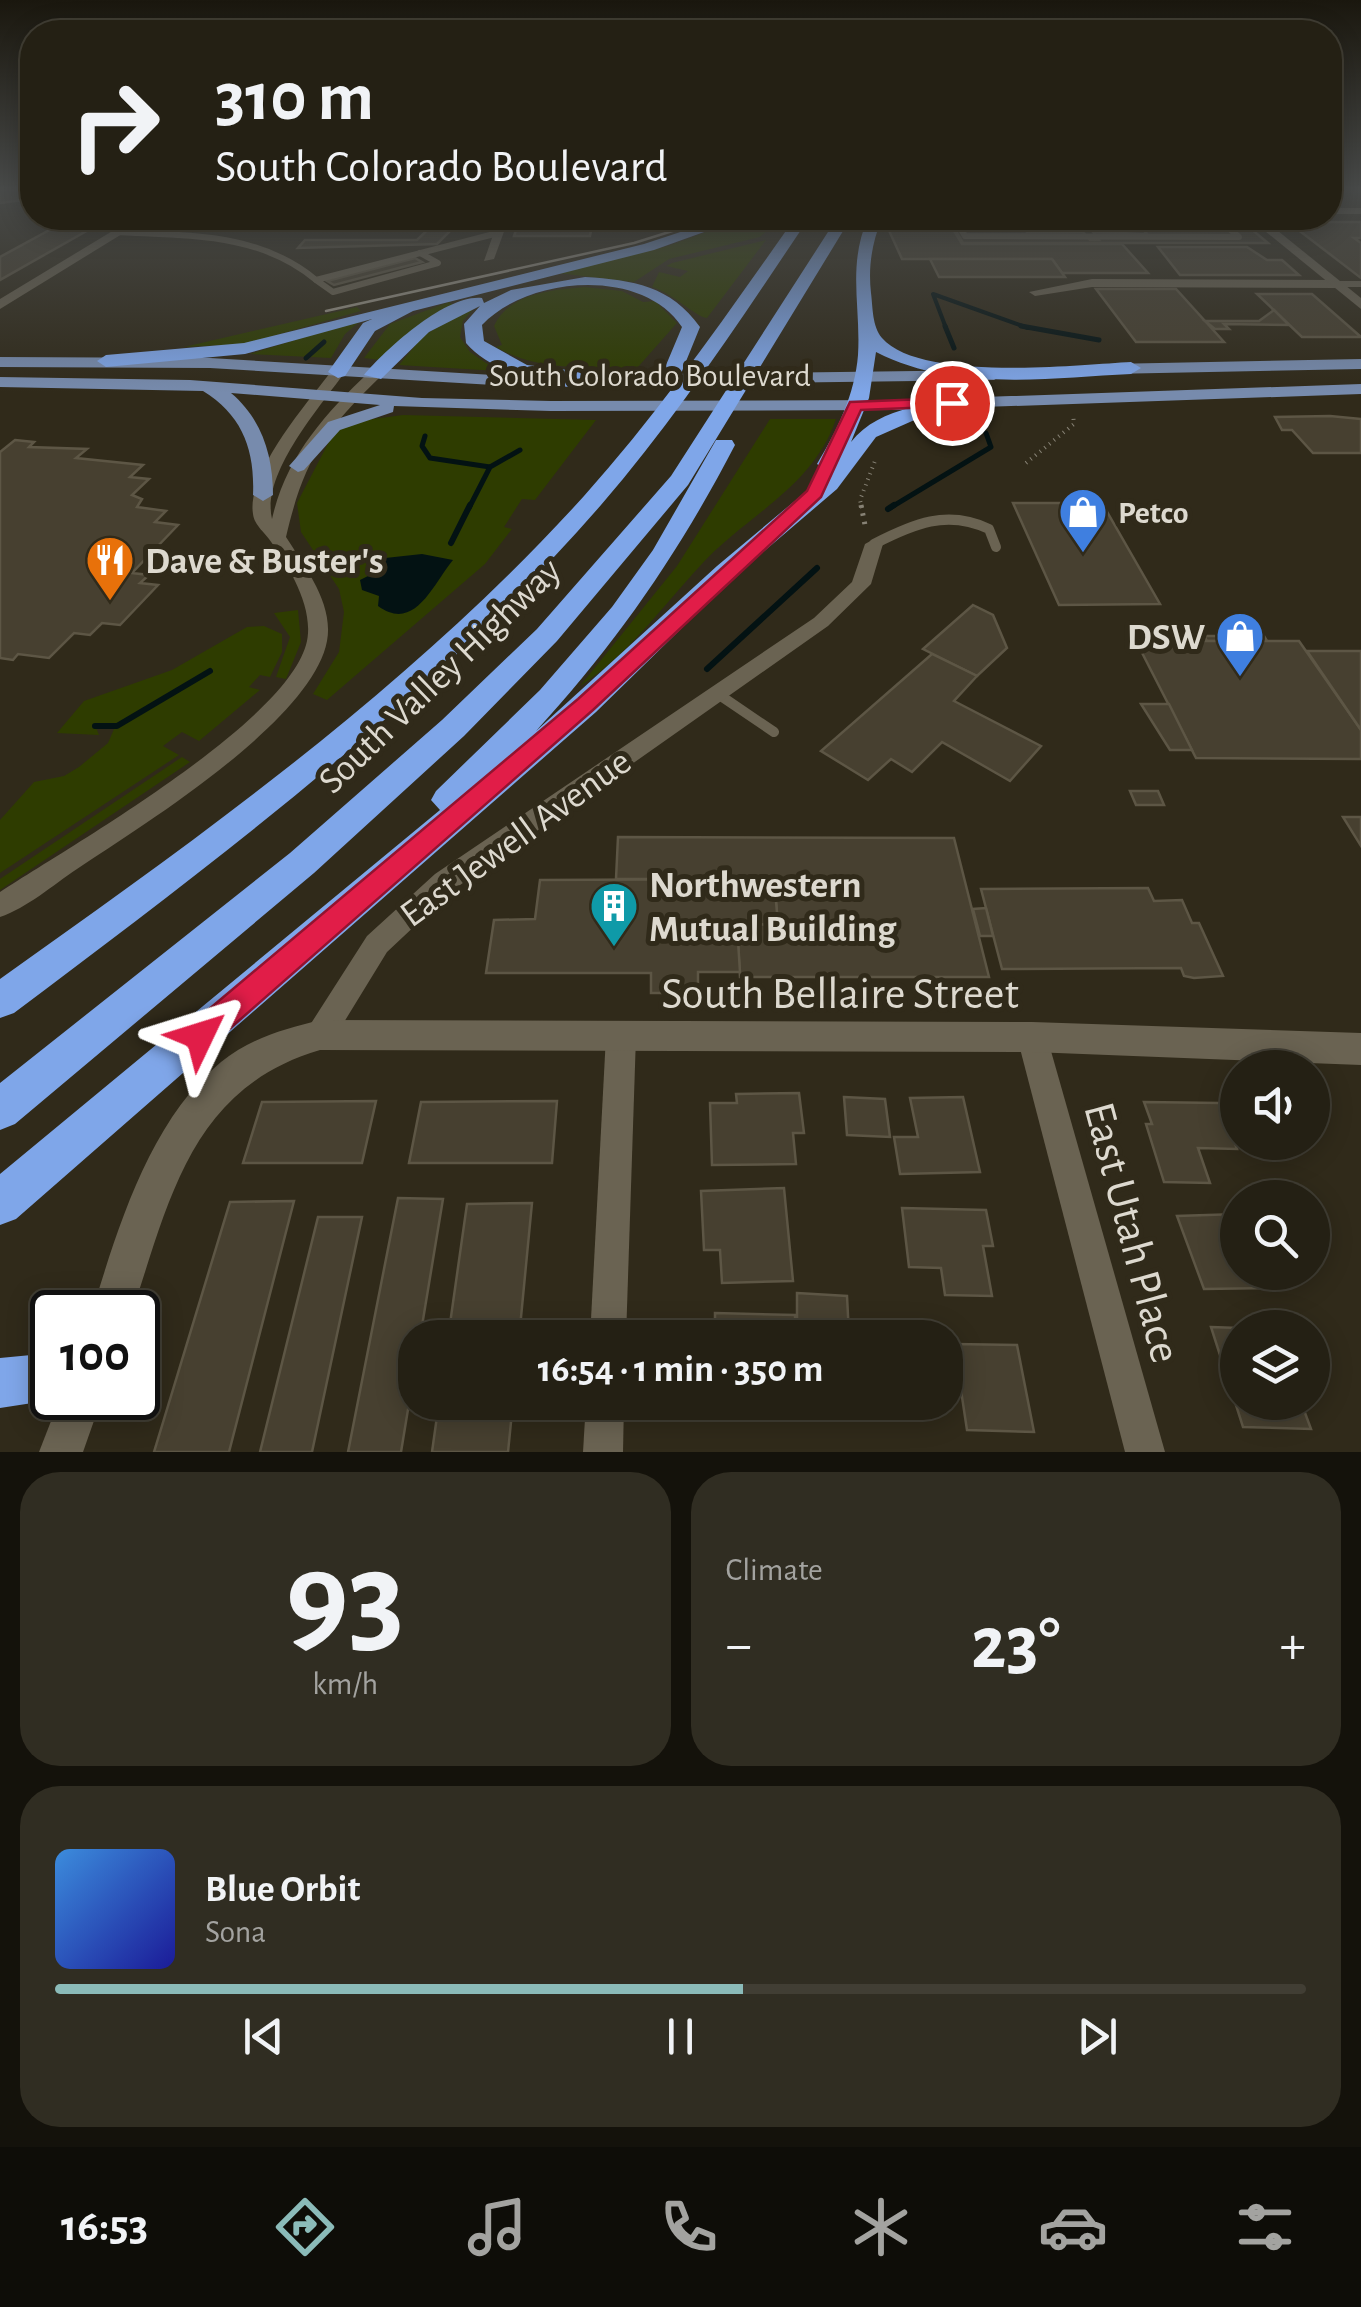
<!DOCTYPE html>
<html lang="en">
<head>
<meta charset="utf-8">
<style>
  body { margin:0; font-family:"Alegreya Sans",sans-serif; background:#302d22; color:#f1f3f6; height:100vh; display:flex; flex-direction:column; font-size:38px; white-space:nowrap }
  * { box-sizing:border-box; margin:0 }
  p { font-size:32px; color:#a3a3a0 }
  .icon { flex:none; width:55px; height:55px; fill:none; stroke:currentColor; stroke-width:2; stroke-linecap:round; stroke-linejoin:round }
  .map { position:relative; height:1452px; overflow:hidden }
  .drawer { display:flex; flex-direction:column; gap:20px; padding:20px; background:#14120b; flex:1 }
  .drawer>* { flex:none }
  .top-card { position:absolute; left:20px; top:20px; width:1322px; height:210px; border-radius:40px; box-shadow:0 5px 25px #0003,0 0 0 2px #413e34; background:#242014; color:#f1f3f6; overflow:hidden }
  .tools { position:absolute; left:1220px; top:1050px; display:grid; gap:20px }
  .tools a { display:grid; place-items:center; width:110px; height:110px; border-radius:50%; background:#242014; box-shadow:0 5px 25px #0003,0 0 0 2px #413e34; font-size:50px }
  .speed { position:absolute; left:30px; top:1290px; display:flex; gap:20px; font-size:50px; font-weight:700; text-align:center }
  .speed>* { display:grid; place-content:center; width:130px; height:130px; border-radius:50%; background:#242014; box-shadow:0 5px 25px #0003,0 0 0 2px #413e34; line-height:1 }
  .speed .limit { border:5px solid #111; border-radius:15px; background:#fff; color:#111 }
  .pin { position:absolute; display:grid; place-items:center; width:85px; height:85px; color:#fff; margin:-42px; border:5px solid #fff; border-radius:50%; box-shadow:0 2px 10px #0007 }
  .me { position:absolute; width:110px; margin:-55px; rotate:49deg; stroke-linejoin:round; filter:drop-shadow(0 0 8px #0008) }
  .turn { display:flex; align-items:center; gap:35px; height:210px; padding:0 30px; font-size:45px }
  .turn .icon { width:130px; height:130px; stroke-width:2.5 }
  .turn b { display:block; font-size:70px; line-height:85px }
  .big { font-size:75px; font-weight:700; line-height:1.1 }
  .drawer .widget { flex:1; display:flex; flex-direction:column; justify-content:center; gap:15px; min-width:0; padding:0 35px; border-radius:40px; background:#302d22 }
  .drawer .dial { align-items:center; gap:0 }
  .dial b { font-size:130px; line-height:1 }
  .song { display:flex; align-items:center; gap:30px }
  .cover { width:120px; height:120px; border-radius:15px; background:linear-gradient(135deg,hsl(210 70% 55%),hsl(240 70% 35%)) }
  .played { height:10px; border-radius:5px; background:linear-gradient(90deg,#8bbbb9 55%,#413e34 55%) }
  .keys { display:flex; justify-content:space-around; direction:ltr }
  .heat { display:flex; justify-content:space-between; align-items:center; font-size:55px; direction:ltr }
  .drawer .tiles { flex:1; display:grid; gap:20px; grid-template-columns:1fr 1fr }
  .widget:last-child { grid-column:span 2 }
  .trip { position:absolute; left:398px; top:1320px; width:565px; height:100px; border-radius:40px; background:#242014; box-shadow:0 5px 25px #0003,0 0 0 2px #413e34; font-weight:700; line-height:100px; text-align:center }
  .tab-bar { display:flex; height:160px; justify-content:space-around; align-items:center; background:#0e0d08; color:#a3a3a0 }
  .tab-bar .icon { width:70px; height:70px }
  .tab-bar .active { color:#8bbbb9 }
  .tab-bar b { font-size:45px; color:#f1f3f6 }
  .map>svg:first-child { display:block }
  .green { fill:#2e3c00 }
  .water { fill:#031213 }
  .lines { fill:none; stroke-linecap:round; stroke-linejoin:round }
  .stream-far2 { stroke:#031213; stroke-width:4 }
  .stream-far1 { stroke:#031213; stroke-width:5 }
  .stream { stroke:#031213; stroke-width:6 }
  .building { fill:#474030; stroke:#5d5645; stroke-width:2.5 }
  .path-far1 { stroke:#878275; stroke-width:4; stroke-dasharray:1 5; stroke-linecap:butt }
  .path { stroke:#878275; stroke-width:5; stroke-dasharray:2.5 6; stroke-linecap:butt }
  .service-far1 { stroke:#6a6352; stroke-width:6 }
  .service { stroke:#6a6352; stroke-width:10 }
  .minor { fill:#6a6352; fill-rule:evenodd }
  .tertiary { fill:#6a6352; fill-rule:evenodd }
  .secondary { fill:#6a6352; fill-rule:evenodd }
  .primary { fill:#778bad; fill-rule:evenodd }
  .motorway { fill:#7fa6e9; fill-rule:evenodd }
  .tram { stroke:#9a9589; stroke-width:2.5 }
  .route { fill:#e11d48; stroke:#92132f; stroke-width:2.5 }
  .labels { text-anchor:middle; stroke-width:10; stroke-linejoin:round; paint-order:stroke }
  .far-street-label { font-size:32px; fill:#ddd9cf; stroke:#302a1a }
  .far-poi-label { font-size:32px; font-weight:bold; fill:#ddd9cf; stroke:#302a1a; text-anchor:start }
  .poi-label { font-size:38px; font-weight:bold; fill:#ddd9cf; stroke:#302a1a; text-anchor:start }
  .street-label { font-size:38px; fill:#ddd9cf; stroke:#302a1a }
  .near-street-label { font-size:45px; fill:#ddd9cf; stroke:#302a1a }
</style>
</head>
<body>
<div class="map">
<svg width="1361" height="1452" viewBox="0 0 1361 1452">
  <rect width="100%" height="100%" fill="#302a1a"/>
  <g class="green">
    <polygon points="744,218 782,218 760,237 669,259 634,282 557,273 668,246"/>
    <path d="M766,240L707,318C694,316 674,294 652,287L659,272L680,277L688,271L666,266L672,263Z"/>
    <path d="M584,287L622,291L643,302L655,301L677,323L637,368C590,368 535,371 496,347L502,345L494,326C509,293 552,290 584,287Z"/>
    <polygon points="449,302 455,306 380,360 364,358 390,324"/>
    <polygon points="357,307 361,311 244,344 184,347"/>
    <polygon points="475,307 463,321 460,337 470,352 498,371 399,365 424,335"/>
    <polygon points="363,319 345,334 331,358 250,354"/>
    <polygon points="403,415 596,420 535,500 522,499 504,527 512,529 485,564 327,700 313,694 339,652 344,612 339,589 301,532 297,503 333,434 351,422"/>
    <path d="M770,419H836C813,488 745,516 700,566C662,607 627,656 580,686L677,566Z"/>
    <polygon points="298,610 301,642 286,679 276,677 290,637 274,613"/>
    <polygon points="264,626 282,634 282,652 270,677 260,675 249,687 260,690 199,741 182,732 163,746 179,755 0,873 0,820 34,782 64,776 79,767 108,743 114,729 212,670 120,723 95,725 99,735 57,733 84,701 172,670 247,627"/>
    <polygon points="182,757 190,762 0,890 0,879"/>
  </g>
  <path class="water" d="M422,554L453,560C433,584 415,633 378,606L379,596L362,590L360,580L374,573L367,560Z"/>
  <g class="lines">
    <polyline class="stream-far2" points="946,328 933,294 1028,328"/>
    <g class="stream-far1">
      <polyline points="945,326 954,348"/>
      <polyline points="1021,326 1099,340"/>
      <polyline points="306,358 324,342"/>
      <polyline points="425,436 422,446 430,458 490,467"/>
      <polyline points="469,508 490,467 520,450"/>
      <polyline points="890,508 991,447 986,433"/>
    </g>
    <g class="stream">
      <polyline points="888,509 894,505"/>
      <polyline points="451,543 470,505"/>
      <polyline points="707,669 817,568"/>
      <polyline points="95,726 117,726 210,671"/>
    </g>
  </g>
  <g class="building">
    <polygon points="0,190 32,190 32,199 0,203"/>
    <polygon points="223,218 245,218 239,229 215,230"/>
    <polygon points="463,218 437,244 298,248 305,240 417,240 440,218"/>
    <polygon points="948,218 1013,218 1027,232 1083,232 1090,240 1099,240 1093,232 1147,234 1132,218 1238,218 1268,243 963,243"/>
    <polygon points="1022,218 1116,218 1131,230 1035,232 1023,226 1028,224"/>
    <polygon points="520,219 531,221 593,219 590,236 514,236"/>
    <polygon points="898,219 947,219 962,244 1122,244 1148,273 1062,273 1052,259 902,259 886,224 900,224"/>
    <polygon points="1288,222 1361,222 1361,238 1354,238 1361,243 1361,278"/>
    <polygon points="55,227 90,229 0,280 0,257"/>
    <polygon points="1158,247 1247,247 1267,260 1282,260 1299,275 1180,275"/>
    <polygon points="415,258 422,262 334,285 327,281"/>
    <polygon points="930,259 1052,259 1065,277 939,277"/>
    <polygon points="1096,289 1176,289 1224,342 1136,342"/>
    <polygon points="1257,294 1312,294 1361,337 1302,337"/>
    <polygon points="1274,310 1289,325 1224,324 1229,329 1215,329 1205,321 1259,321"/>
    <polygon points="1330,416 1361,419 1361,453 1313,453 1292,430 1282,430 1275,417"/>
    <polygon points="15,440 34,442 29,447 87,449 76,458 143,465 130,477 149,479 132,495 142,499 137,507 166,511 155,522 178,525 132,573 149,575 140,583 158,585 120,625 102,623 90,635 74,633 49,658 18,654 13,660 0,658 0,452"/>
    <polygon points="1013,503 1102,503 1160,604 1059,605"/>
    <polygon points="973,605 993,615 1007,648 977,676 923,649"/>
    <polygon points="1204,636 1264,636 1267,641 1207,641"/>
    <polygon points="1136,641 1299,641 1361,730 1361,759 1196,758"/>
    <polygon points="1307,651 1361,651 1361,730"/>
    <polygon points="932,654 977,676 954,701 1041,746 1010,781 942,742 912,772 891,759 868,780 821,751"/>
    <polygon points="1141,704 1169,704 1192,750 1170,750"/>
    <polygon points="1130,791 1158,791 1164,805 1136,805"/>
    <polygon points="1343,817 1361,817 1361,846"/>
    <polygon points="618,837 954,838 989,977 740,977 737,925 778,924 774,879 616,879"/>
    <polygon points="774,879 778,924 737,925 740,972 698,972 698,993 651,993 651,973 486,973 494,920 535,919 540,880"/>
    <polygon points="1148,888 1154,901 1182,900 1192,923 1199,923 1223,976 1194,978 1184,976 1181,968 1002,969 981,889"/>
    <polygon points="986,908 993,936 980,936 973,909"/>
    <polygon points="799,1093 804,1133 793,1133 796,1164 712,1165 710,1103 737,1103 736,1094"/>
    <polygon points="844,1097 885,1099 890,1137 847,1135"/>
    <polygon points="963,1097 980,1172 900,1174 894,1137 918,1137 910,1098"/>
    <polygon points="376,1101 362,1163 243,1163 262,1102"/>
    <polygon points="557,1101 552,1163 409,1163 421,1102"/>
    <polygon points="1144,1102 1220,1103 1237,1149 1198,1148 1210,1183 1164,1182 1146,1124 1152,1124"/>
    <polygon points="784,1188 793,1281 722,1283 720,1250 704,1250 701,1191"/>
    <polygon points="398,1198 443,1199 420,1338 415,1338 415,1367 401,1452 348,1452"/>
    <polygon points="294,1201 229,1452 154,1452 230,1202"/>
    <polygon points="532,1203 519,1338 448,1338 467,1204"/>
    <polygon points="902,1208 986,1210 993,1246 983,1246 992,1296 945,1295 941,1268 909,1267"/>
    <polygon points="1238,1214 1238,1272 1272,1272 1278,1288 1204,1289 1177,1216"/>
    <polygon points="318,1217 362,1217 312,1452 260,1452"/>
    <polygon points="797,1293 847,1296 849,1335 797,1332"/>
    <polygon points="715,1313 795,1315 796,1338 715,1338"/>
    <polygon points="1211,1327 1238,1328 1238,1402 1301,1402 1311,1429 1243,1427"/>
    <polygon points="954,1344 1017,1345 1034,1432 967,1430"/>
    <polygon points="439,1402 513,1402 508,1452 432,1452"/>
    <polygon points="714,1402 800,1402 800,1418 714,1415"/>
  </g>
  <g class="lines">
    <g class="path-far1">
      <polyline points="1026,463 1074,424 1073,414"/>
      <polyline points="862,508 860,500 875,461"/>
    </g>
    <polyline class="path" points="861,505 866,530"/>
    <g class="service-far1">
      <polyline points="1015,222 957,222 965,236 1239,237 1217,218"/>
      <path d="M116,232C187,236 259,232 316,280L498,233"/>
      <polyline points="316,280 333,292 438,263 420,253"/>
      <polyline points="1337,284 1361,284"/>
    </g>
    <g class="service">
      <path d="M874,544C913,524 947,509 989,529L996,547"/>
      <polyline points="718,694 774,732"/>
    </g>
    <g class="minor">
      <rect x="1330" y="208" width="31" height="6"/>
      <polygon points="499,218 509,218 494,259 484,261"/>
      <polygon points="1092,279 1337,280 1343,284 1337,288 1092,287 1035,296 1029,292"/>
      <path d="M333,369L345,372C320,407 261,474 272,519C286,457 324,415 369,372H379V378C323,433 304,460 286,537C305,567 334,604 327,641C312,721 143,825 77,869C53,885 27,908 0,917V892C72,845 283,725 306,645C316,610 289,566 269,539C263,531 254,524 253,514C246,472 309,401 333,369Z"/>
      <polygon points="874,539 883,544 871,584 828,626 453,890 387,952 330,1045 320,1049 310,1045 305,1035 310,1025 367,936 435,874 814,618 852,582 865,544"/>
      <polygon points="621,1022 631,1026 636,1036 626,1338 590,1338 606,1036 611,1026"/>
      <polygon points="1032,1023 1042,1027 1047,1037 1165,1452 1125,1452 1017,1037 1022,1027"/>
      <polygon points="586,1402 624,1402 623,1452 583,1452"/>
    </g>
    <g class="tertiary">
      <polygon points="1249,218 1262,218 1361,298 1361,309"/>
      <path d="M320,1020L1032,1022L1361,1033V1065L1032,1052L320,1050C191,1088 170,1199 132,1312H92C118,1227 150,1120 221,1062C250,1038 285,1029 320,1020Z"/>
      <polygon points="60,1398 102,1398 83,1452 39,1452"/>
    </g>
    <polygon class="secondary" points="134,218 148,218 0,309 0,299"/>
    <g class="primary">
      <polygon points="0,357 210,358 511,376 994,370 1002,375 994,380 511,386 210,368 0,367"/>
      <polygon points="1361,359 1361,369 1109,374 1101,369 1109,364"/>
      <path d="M0,377L190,380L422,398L551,401L897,400L1361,384V394L897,410L551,411L394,406L393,412L340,430L304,470L298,472L289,466L328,422L380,405L231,393C262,419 273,456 273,495L263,501L253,495C255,449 242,415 203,391L0,387Z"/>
    </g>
    <g class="motorway">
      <polygon points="723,218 743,218 654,250 413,311 375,331 345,376 338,378 328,372 363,323 372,319 245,354 106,367 97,361 106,355 244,343 644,244"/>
      <path d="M795,218H809C743,316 678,416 601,505C430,701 220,858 14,1013L0,1018V979C206,833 414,684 584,496C662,409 728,313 795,218Z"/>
      <polygon points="837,218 851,218 688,485 557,641 464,736 314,873 15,1124 0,1130 0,1083 290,853 442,720 537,629 671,476"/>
      <path d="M868,218H882C872,243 868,266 871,293C873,308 872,326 882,338C920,382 1076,365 1131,362L1141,368L1131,374C1047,378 954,392 876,352L869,398L851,442C880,405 937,403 980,396L990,402L980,408L919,418L876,437L837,489L735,576L596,712L16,1219L0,1225V1174L440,810L431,800L436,791L540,690L612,607L653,550L716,440H732L735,445C680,551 617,643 536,731L717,566L821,479L828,471L817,464C837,431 855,394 858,355C861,306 847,266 868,218Z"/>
      <path d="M585,277C633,280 671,286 700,327L678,381L661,377L682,327C642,267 528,276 482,325L484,341L527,365L608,375L618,381L615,385C570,395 496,378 466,343L464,324L480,306L429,332L381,379L364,375C386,349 446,294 482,298L484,303L511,290Z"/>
      <polygon points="52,1353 52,1398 65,1398 0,1408 0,1358"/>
    </g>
    <polyline class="tram" points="326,311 634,243 714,218"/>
  </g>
  <linearGradient id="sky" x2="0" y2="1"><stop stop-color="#1a170e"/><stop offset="0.48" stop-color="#484a49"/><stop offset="1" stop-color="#484a49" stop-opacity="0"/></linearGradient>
  <rect width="1361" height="393" fill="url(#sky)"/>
  <polygon class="route" points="952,398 958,400 958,406 861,410 821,497 593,710 210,1046 200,1050 189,1046 185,1036 189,1026 578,699 807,491 850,402"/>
  <defs>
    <g id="shop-pin" transform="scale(2.5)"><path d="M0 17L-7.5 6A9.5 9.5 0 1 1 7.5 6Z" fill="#3f7fe0" stroke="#302a1a"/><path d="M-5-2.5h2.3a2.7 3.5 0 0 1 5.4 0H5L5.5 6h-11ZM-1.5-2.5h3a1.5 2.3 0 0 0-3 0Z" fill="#fff"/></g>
    <g id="restaurant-pin" transform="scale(2.5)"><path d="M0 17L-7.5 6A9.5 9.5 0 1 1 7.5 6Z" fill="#e8710a" stroke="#302a1a"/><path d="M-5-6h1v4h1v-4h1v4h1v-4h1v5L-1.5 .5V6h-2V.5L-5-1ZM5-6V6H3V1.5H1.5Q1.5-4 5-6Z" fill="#fff"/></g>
    <g id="building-pin" transform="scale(2.5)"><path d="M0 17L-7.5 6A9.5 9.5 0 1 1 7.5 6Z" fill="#0f9aa8" stroke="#302a1a"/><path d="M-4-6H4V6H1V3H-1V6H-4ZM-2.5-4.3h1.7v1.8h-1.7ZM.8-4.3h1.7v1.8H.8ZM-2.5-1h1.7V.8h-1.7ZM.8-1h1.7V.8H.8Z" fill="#fff"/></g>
  </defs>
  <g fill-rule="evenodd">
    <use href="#shop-pin" x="1083" y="512"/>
    <use href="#restaurant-pin" x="110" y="560"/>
    <use href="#shop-pin" x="1240" y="636"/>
    <use href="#building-pin" x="614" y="906"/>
  </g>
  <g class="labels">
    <g class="far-street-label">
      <text x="650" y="386">South Colorado Boulevard</text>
    </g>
    <g class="far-poi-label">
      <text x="1118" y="523">Petco</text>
    </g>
    <g class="poi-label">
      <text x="145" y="573">Dave &amp; Buster's</text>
      <text x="1205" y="649" text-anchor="end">DSW</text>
      <text x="649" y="897">Northwestern<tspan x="649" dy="44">Mutual Building</tspan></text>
    </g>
    <g class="street-label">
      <text transform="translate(439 675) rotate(-44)" y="13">South Valley Highway</text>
      <text transform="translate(515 837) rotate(-36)" y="13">East Jewell Avenue</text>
    </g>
    <g class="near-street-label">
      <text x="840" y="1008">South Bellaire Street</text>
      <text transform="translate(1134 1232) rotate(75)" y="16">East Utah Place</text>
    </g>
  </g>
</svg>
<div class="tools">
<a><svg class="icon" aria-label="sound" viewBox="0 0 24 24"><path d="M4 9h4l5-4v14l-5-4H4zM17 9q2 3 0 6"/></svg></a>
<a><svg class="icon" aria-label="search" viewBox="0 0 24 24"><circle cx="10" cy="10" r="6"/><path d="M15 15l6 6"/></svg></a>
<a><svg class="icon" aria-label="layers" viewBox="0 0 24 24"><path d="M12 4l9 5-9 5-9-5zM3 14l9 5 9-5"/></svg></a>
</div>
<div class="speed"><div class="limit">100</div></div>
<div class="pin" style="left:952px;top:403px;background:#d93025"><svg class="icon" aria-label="arrive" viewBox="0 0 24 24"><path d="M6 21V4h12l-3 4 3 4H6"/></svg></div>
<svg class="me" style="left:200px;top:1036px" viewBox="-20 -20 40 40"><path d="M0-17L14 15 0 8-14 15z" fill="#e11d48" stroke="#fff" stroke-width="4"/></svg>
<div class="trip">16:54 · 1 min · 350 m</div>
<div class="top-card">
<div class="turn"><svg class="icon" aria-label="right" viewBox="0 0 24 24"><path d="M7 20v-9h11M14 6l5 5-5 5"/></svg><div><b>310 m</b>South Colorado Boulevard</div></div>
</div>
</div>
<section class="drawer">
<div class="tiles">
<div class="widget dial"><b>93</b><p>km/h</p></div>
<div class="widget"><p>Climate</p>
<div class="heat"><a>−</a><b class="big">23°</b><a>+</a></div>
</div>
<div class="widget">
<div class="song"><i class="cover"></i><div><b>Blue Orbit</b><p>Sona</p></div></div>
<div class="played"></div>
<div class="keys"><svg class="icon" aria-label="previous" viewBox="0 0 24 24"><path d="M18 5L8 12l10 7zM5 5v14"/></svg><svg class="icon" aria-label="pause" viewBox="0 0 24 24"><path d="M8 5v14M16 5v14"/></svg><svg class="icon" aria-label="next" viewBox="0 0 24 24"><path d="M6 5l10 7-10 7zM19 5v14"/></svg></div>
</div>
</div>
</section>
<nav class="tab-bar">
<b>16:53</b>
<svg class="icon active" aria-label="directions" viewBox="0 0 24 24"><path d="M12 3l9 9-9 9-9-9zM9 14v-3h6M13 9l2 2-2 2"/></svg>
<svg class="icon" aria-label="music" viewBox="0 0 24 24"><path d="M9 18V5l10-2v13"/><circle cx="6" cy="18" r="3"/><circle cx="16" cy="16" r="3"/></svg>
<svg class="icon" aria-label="phone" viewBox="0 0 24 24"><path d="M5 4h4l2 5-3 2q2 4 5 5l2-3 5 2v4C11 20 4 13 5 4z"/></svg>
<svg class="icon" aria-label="climate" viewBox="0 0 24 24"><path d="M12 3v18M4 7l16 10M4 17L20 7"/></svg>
<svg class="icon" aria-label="car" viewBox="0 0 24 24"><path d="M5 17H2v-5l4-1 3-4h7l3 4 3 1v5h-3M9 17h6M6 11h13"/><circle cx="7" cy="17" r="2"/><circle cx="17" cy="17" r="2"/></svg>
<svg class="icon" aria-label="filters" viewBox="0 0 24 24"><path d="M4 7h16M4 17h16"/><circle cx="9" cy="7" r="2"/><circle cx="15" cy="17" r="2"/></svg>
</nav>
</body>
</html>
